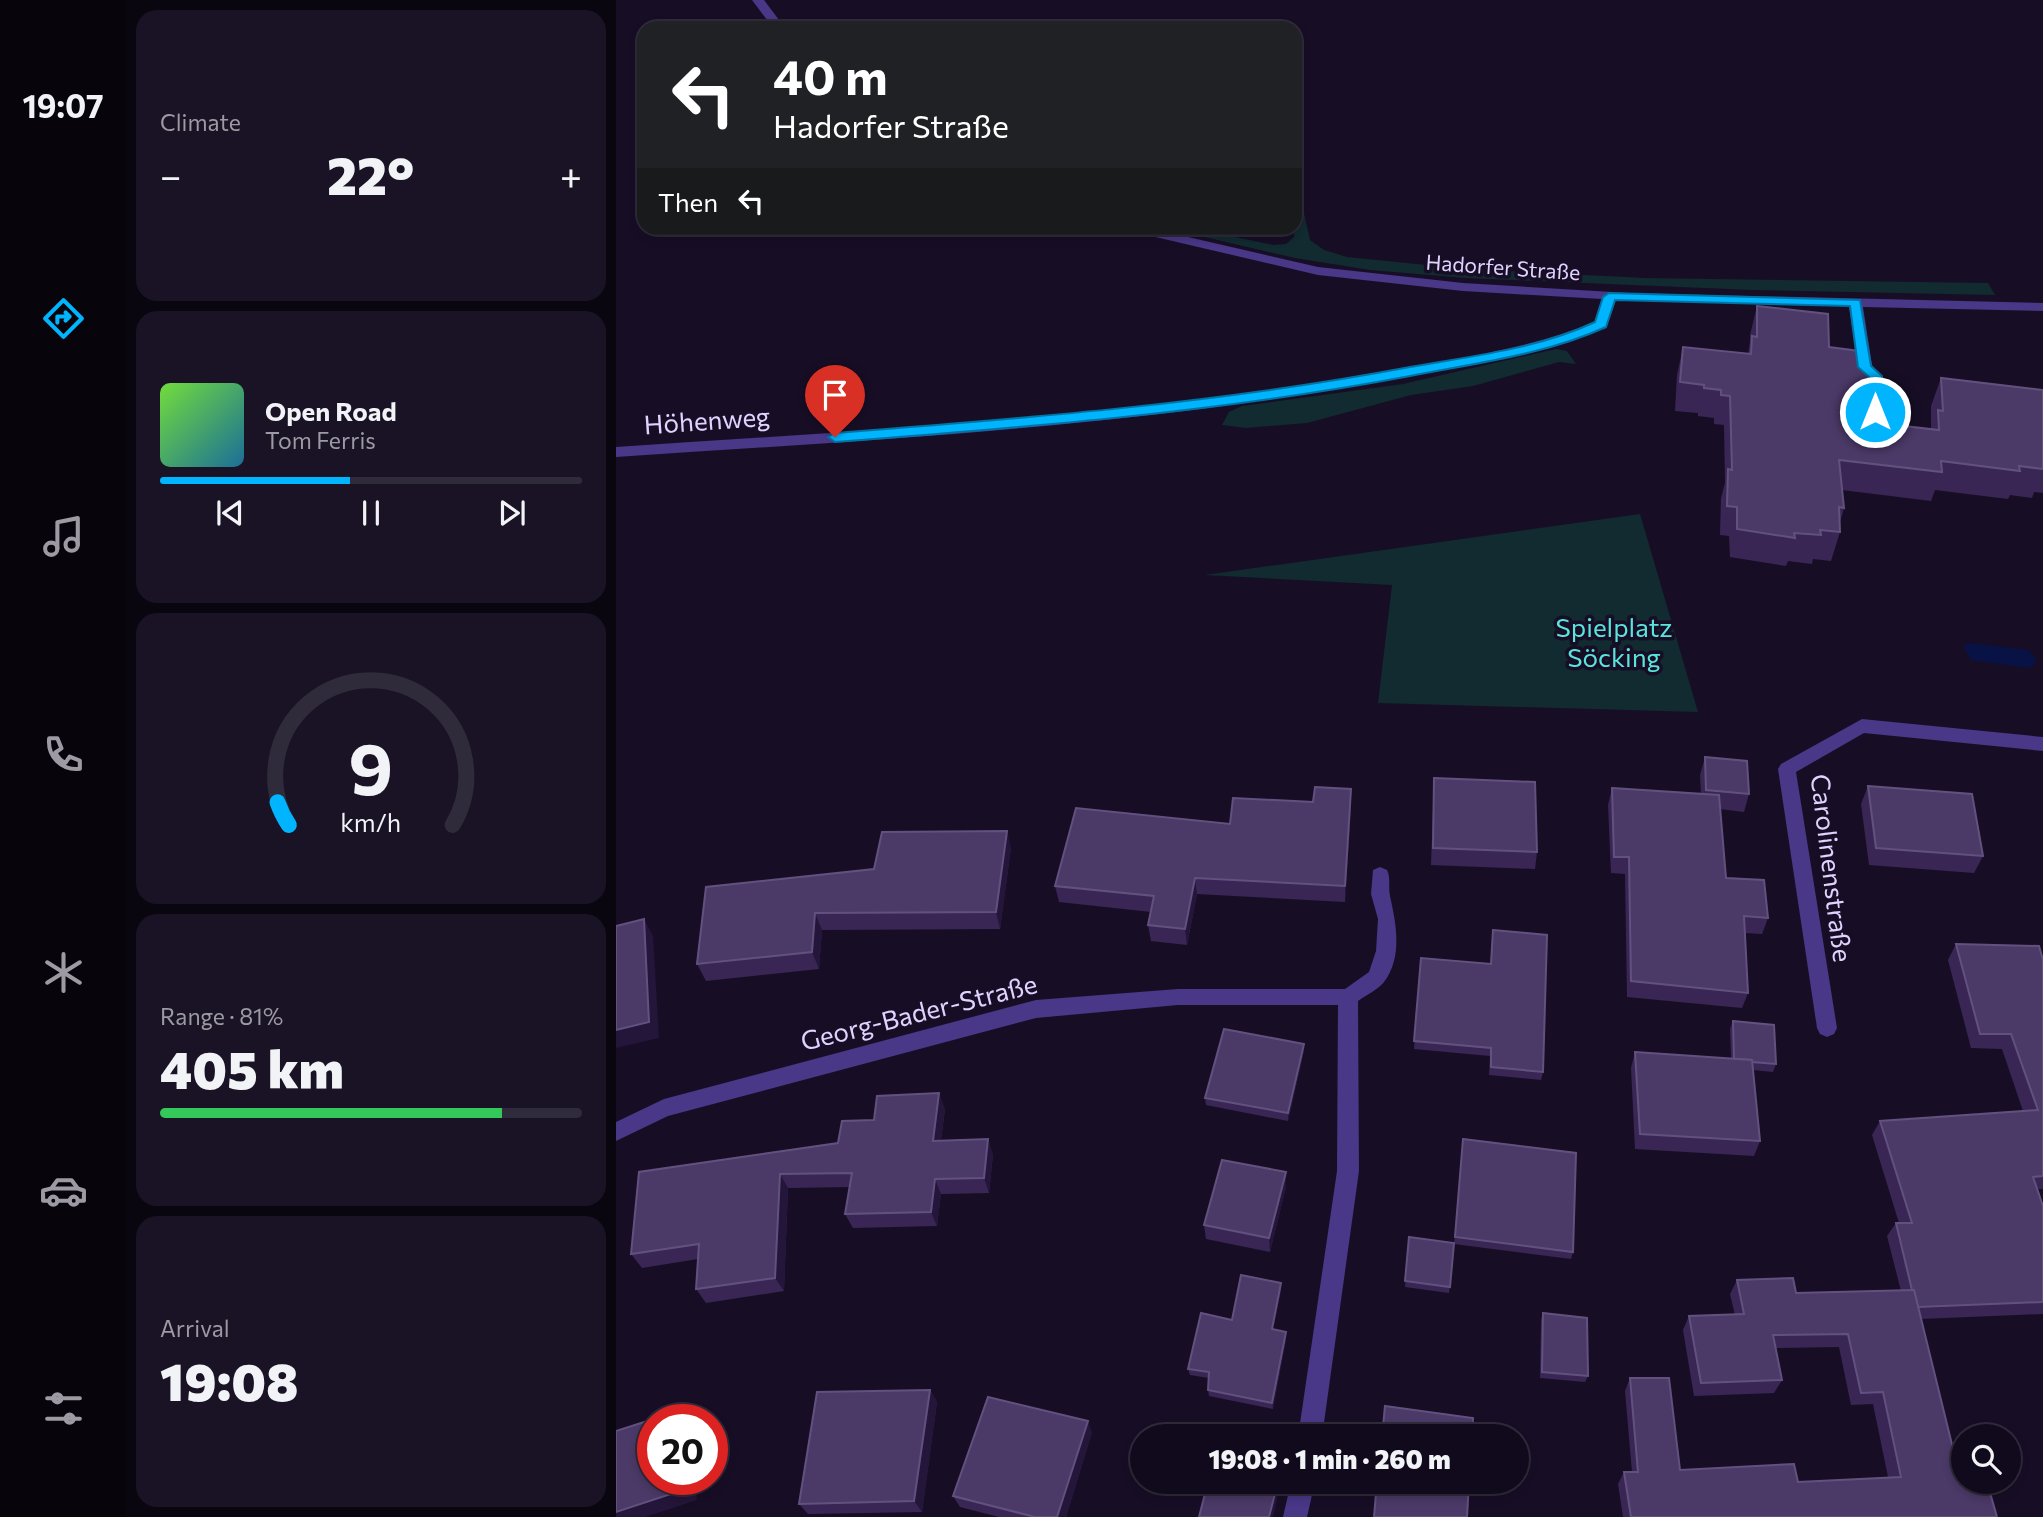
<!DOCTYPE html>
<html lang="en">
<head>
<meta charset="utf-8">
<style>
  body { margin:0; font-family:Commissioner,sans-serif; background:#1a1325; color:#f1f3f6; height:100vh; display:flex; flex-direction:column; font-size:26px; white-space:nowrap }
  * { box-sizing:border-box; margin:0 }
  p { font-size:23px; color:#9c9aa3 }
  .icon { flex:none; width:38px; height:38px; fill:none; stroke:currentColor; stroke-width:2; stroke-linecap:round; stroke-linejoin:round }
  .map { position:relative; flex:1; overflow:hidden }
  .drawer { display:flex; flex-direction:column; gap:10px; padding:10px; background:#09060f; width:490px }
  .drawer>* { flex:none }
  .hud { position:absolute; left:21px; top:21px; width:665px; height:214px; border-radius:21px; box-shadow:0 4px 10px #0003,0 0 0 2px #302b3b; background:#202124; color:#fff; overflow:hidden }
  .buttons { position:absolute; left:1335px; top:1424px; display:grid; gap:14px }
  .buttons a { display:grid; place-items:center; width:70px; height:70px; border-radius:50%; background:#110a1c; box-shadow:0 4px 10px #0003,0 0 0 2px #302b3b; font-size:35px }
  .speed { position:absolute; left:21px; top:1404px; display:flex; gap:14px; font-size:35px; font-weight:700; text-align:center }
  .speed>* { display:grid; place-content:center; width:91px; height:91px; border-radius:50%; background:#110a1c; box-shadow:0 4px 10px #0003,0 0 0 2px #302b3b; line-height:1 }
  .speed .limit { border:10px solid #d22; background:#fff; color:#111 }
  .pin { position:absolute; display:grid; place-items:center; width:60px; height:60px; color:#fff; margin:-72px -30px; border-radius:50% 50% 50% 0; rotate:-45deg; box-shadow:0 0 7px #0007 }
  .pin .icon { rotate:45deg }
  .me { position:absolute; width:77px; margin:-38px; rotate:0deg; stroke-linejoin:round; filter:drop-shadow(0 0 5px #0008) }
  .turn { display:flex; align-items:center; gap:24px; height:147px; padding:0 21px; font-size:32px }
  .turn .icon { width:91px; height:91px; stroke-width:2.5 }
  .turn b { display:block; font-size:49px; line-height:60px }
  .then { display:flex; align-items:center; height:66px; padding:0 21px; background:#0003; gap:14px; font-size:26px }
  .big { font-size:52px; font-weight:800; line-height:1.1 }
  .drawer .card { flex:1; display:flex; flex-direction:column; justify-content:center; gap:10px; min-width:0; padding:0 24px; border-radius:21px; background:#1a1325 }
  .drawer .dial { align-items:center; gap:0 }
  .dial svg { height:182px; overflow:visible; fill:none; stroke:#302b3b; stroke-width:7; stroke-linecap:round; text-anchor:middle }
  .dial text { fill:#f1f3f6; stroke:none }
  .song { display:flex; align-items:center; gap:21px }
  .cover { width:84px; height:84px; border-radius:10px; background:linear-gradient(135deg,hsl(100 70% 55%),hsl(200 70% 35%)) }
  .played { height:7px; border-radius:4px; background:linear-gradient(90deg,#00b4fe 45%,#302b3b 45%) }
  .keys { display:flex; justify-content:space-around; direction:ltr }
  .heat { display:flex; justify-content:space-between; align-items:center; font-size:38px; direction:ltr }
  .charge { height:10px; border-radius:5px; background:linear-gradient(90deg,#34c759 81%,#302b3b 0) }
  .trip { position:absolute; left:514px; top:1424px; width:399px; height:70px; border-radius:35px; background:#110a1c; box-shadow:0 4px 10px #0003,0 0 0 2px #302b3b; font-weight:800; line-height:70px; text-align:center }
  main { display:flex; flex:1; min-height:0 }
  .menu { display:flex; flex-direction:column; width:126px; justify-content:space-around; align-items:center; background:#07040b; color:#9c9aa3 }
  .menu .icon { width:49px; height:49px }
  .menu .current { color:#00b4fe }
  .menu b { font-size:32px; color:#f1f3f6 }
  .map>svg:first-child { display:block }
  .green { fill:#112b30 }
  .water { fill:#081245 }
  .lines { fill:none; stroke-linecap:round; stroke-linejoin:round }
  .minor { fill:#493787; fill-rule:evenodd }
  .wall { fill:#392655 }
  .shaded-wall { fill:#24153a }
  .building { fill:#4b3967; stroke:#62517f; stroke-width:2 }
  .route { fill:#00b4fe; stroke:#0075a5; stroke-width:2 }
  .labels { text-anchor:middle; stroke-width:7; stroke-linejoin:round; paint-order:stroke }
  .far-street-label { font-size:21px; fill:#e0d3ff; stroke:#170e26 }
  .street-label { font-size:26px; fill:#e0d3ff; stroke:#170e26 }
  .park-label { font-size:26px; fill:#59e4dc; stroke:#170e26 }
</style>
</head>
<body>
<main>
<nav class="menu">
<b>19:07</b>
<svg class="icon current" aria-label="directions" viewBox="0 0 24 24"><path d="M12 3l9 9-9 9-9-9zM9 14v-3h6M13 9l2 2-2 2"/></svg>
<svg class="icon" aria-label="music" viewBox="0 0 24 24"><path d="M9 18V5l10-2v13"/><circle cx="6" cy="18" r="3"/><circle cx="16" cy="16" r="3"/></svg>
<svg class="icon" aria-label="phone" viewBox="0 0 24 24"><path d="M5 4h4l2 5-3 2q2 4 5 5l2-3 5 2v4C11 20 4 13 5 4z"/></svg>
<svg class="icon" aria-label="climate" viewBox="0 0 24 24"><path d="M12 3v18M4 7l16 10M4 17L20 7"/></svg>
<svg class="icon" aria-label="car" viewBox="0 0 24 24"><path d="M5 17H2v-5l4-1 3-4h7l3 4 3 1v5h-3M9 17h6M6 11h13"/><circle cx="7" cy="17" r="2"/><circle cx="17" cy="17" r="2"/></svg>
<svg class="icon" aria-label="filters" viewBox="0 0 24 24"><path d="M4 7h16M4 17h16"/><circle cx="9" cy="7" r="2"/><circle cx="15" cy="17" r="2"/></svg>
</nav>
<section class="drawer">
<div class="card"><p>Climate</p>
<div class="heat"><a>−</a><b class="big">22°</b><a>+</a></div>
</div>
<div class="card">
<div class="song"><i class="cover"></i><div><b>Open Road</b><p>Tom Ferris</p></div></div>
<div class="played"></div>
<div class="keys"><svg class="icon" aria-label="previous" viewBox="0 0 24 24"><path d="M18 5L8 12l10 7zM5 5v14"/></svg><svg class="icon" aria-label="pause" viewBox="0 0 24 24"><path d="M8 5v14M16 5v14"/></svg><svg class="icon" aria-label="next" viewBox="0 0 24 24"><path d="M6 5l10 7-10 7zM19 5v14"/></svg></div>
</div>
<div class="card dial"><svg viewBox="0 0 100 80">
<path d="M14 69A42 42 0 1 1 86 69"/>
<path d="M14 69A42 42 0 0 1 9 59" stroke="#00b4fe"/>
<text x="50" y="56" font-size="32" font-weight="700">9</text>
<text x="50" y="72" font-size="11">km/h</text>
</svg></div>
<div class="card"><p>Range · 81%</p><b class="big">405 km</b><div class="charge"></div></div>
<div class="card"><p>Arrival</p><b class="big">19:08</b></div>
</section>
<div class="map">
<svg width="1427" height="1517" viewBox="0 0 1427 1517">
  <rect width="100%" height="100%" fill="#170e26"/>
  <g class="green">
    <polygon points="679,173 694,240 708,250 731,257 850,269 1029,278 1372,283 1379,295 1137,290 850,278 754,270 679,258 550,228 576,228 657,245 670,244 678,237"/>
    <polygon points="940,349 951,351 960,364 943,362 857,386 795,395 691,423 630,428 606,425 613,412 626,406 787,384"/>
    <polygon points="1024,514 1082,712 762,703 776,585 589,575"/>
  </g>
  <polygon class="water" points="1355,643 1412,650 1420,659 1419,664 1413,668 1355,660 1347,646"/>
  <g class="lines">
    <g class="minor">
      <polygon points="136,0 148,0 169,28 157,28"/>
      <path d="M512,228H533L702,267L847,283L1013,293L1427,303V311L1247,307L1256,365L1266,376V412L1259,417L1252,412V377L1242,367L1233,306L1000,300L990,328C914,358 833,369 753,383C505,428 252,440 0,457V447C250,430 501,419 747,375C825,361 905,352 979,322L986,299L847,291L702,275L518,232Z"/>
      <polygon points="1246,719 1427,737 1427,751 1248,733 1180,772 1221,1028 1218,1034 1211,1037 1204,1034 1201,1028 1162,769 1165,764"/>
      <path d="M764,867L771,870C775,878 772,887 774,896C780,923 787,957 768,982C763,989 750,995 742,1001L743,1171L706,1437H682L721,1171L722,1005H562L420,1018L52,1116L0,1141V1122L48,1099L420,1000L562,989H729L753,972L760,951L762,919L755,894L757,870Z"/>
      <polygon points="675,1482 699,1482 691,1517 667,1517"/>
    </g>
  </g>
  <g class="wall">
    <polygon points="1141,306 1213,347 1254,422 1315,429 1315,406 1325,378 1427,390 1427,493 1418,492 1416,498 1394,495 1392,499 1319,490 1315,501 1226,490 1228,508 1224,522 1224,532 1215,561 1197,559 1196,564 1172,561 1170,566 1114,557 1113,536 1104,535 1105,498 1109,483 1108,425 1098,424 1098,418 1082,416 1082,413 1059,411 1061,375 1067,347 1132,354 1134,342 1134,335"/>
    <polygon points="1089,757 1133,794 1128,812 1104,809 1110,878 1152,918 1146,934 1129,933 1132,993 1126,1008 1011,997 1009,874 995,873 992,805 996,788 1085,794 1084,775"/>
    <polygon points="818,778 921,852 919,869 815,865"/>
    <polygon points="1252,786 1367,856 1358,873 1253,865 1245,804"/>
    <polygon points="735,806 729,902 581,894 571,945 535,941 532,925 535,912 443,902 439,886 614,824"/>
    <polygon points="395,848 384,929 206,930 203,969 90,981 81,964 258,869"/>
    <polygon points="877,930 927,1072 925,1080 873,1075 874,1056 798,1049 805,958 875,964"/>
    <polygon points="1340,944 1427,960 1427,1189 1422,1189 1427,1206 1427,1314 1305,1319 1343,1473 1381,1517 1007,1517 1002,1484 1008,1472 1016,1472 1009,1391 1014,1378 1064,1470 1182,1482 1272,1477 1257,1404 1235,1405 1223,1347 1159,1348 1166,1380 1158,1393 1078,1396 1067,1330 1073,1316 1119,1315 1114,1294 1121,1280 1180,1293 1285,1291 1271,1236 1280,1223 1283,1223 1256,1135 1264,1121 1407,1111 1386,1049 1355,1048 1332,960"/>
    <polygon points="1117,1021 1160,1064 1157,1072 1137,1070 1144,1141 1138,1156 1019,1149 1015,1068 1019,1052 1115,1059 1114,1029"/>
    <polygon points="688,1044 688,1051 672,1121 590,1105 589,1098"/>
    <polygon points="329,1109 325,1140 377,1154 373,1193 325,1194 321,1226 237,1228 229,1214 234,1187 172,1188 168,1291 90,1303 80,1289 82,1259 26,1268 15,1254 222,1143 258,1120"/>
    <polygon points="846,1147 957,1252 955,1259 838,1244"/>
    <polygon points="670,1172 670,1187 654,1252 590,1239 588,1225"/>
    <polygon points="793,1237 838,1243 833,1293 789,1287"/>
    <polygon points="665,1283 665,1290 657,1329 670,1332 670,1339 657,1409 593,1396 592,1390 593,1378 574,1375 572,1369 616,1320"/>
    <polygon points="927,1313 972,1376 969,1382 924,1378 925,1320"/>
    <polygon points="314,1390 321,1402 306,1512 192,1514 183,1504"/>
    <polygon points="476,1432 450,1517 383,1517 344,1507 337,1496"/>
  </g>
  <g class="shaded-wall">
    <polygon points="735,789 735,806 729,902 729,886"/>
    <polygon points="391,831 395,848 384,929 380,912"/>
    <polygon points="579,878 581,894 571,945 569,929"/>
    <polygon points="199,913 206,930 203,969 196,952"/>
    <polygon points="28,919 37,936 43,1038 0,1048 0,1030"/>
    <polygon points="688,1044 688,1051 672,1121 672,1113"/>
    <polygon points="323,1093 329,1109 323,1155 317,1141"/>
    <polygon points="372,1139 377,1154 373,1193 368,1178"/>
    <polygon points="670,1172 670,1187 654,1252 653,1238"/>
    <polygon points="164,1174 172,1188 168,1291 159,1278"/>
    <polygon points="319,1179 325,1194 321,1226 315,1212"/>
    <polygon points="665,1283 665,1290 656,1336 656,1329"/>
    <polygon points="670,1332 670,1339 657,1409 656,1403"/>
    <polygon points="314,1390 321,1402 306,1512 298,1501"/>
    <polygon points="62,1411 70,1419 63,1419"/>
    <polygon points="472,1421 476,1432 450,1517 441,1517"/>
    <polygon points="69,1479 79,1479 81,1500 29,1517 0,1517 0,1512"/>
    <polygon points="662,1482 665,1482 657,1517 653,1517"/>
  </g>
  <g class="building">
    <polygon points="1141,306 1212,314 1213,347 1251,352 1254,422 1323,430 1322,410 1327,411 1325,378 1427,390 1427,469 1403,466 1404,471 1325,461 1326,472 1223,460 1228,508 1223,507 1224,532 1204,530 1205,535 1178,533 1179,538 1121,529 1121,507 1111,506 1112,469 1116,470 1114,396 1105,395 1105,390 1088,388 1088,385 1064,382 1067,347 1135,354 1136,336 1141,337"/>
    <polygon points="1089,757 1131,761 1133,794 1090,790"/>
    <polygon points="818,778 919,782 921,852 817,848"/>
    <polygon points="1252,786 1356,794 1367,856 1260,848"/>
    <polygon points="699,787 735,789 729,886 579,878 569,929 532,925 538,896 439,886 460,808 614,824 617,798 697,802"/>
    <polygon points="996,788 1103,795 1110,878 1148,880 1152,918 1128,916 1132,993 1015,981 1013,857 998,857"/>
    <polygon points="391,831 380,912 199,913 196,952 81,964 90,887 258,869 266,832"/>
    <polygon points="28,919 33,1022 0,1030 0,926"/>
    <polygon points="877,930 931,935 927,1072 875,1067 875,1048 798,1041 805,958 875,964"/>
    <polygon points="1340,944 1423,946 1427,960 1427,1176 1417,1177 1427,1206 1427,1302 1302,1307 1298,1290 1296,1290 1280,1223 1296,1223 1264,1121 1422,1110 1395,1034 1364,1034"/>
    <polygon points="1117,1021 1158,1025 1160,1064 1136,1062 1136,1060 1118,1059"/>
    <polygon points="608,1029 688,1044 672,1113 589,1098"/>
    <polygon points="1019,1052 1136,1060 1144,1141 1024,1134"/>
    <polygon points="323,1093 317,1141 372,1139 368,1178 319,1179 315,1212 229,1214 236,1173 164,1174 159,1278 80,1289 83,1244 15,1254 23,1172 222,1143 226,1121 258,1120 261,1096"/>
    <polygon points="847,1139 960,1153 957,1252 839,1237"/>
    <polygon points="606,1160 670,1172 653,1238 588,1225"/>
    <polygon points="793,1237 838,1243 834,1287 789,1281"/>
    <polygon points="625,1275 665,1283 656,1329 670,1332 656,1403 592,1390 593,1372 572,1369 585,1313 616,1320"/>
    <polygon points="1177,1278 1180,1293 1298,1290 1343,1473 1348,1473 1348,1482 1371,1482 1381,1517 1015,1517 1008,1472 1022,1472 1014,1378 1053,1378 1064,1470 1178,1464 1182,1482 1285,1477 1267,1392 1245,1393 1232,1334 1157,1335 1166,1380 1085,1383 1073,1316 1128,1314 1121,1280"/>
    <polygon points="927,1313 971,1318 972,1376 926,1372"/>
    <polygon points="314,1390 298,1501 183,1504 201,1392"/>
    <polygon points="372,1397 472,1421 441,1517 419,1517 337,1496"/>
    <polygon points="769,1406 857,1418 856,1437 766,1437"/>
    <polygon points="62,1411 63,1419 37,1419 37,1479 69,1479 70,1489 0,1512 0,1431"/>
    <polygon points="592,1482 662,1482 653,1517 583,1517"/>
    <polygon points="761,1482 853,1482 851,1517 758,1517"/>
  </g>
  <path class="route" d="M993,293L1244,300L1255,366L1266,376V412L1259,416L1253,412V377L1242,367L1234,306L999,300L990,327C928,355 860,363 794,376C604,412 412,427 219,442L212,437L219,433C412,418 604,403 794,367C856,356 921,349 979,322L987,297Z"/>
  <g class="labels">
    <g class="far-street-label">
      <text transform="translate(887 268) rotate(4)" y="7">Hadorfer Straße</text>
    </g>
    <g class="street-label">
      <text transform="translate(91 421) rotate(-4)" y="9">Höhenweg</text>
      <text transform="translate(1215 868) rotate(83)" y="9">Carolinenstraße</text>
      <text transform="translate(303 1013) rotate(-14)" y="9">Georg-Bader-Straße</text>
    </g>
    <g class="park-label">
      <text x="998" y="637">Spielplatz<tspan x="998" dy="30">Söcking</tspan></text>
    </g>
  </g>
</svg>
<div class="buttons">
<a><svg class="icon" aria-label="search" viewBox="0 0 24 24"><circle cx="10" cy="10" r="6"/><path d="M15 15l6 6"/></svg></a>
</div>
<div class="speed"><div class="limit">20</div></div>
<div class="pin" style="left:219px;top:437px;background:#d93025"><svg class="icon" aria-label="arrive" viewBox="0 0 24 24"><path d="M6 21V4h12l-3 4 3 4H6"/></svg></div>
<svg class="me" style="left:1259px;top:412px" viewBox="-20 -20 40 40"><circle r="17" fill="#00b4fe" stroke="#fff" stroke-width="3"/><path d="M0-11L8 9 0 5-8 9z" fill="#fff"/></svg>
<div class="trip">19:08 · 1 min · 260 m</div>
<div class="hud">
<div class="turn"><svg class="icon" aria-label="left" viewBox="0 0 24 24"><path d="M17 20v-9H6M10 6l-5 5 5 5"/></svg><div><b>40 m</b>Hadorfer Straße</div></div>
<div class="then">Then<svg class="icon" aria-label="left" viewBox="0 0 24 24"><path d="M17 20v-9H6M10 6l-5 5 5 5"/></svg></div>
</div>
</div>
</main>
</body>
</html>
